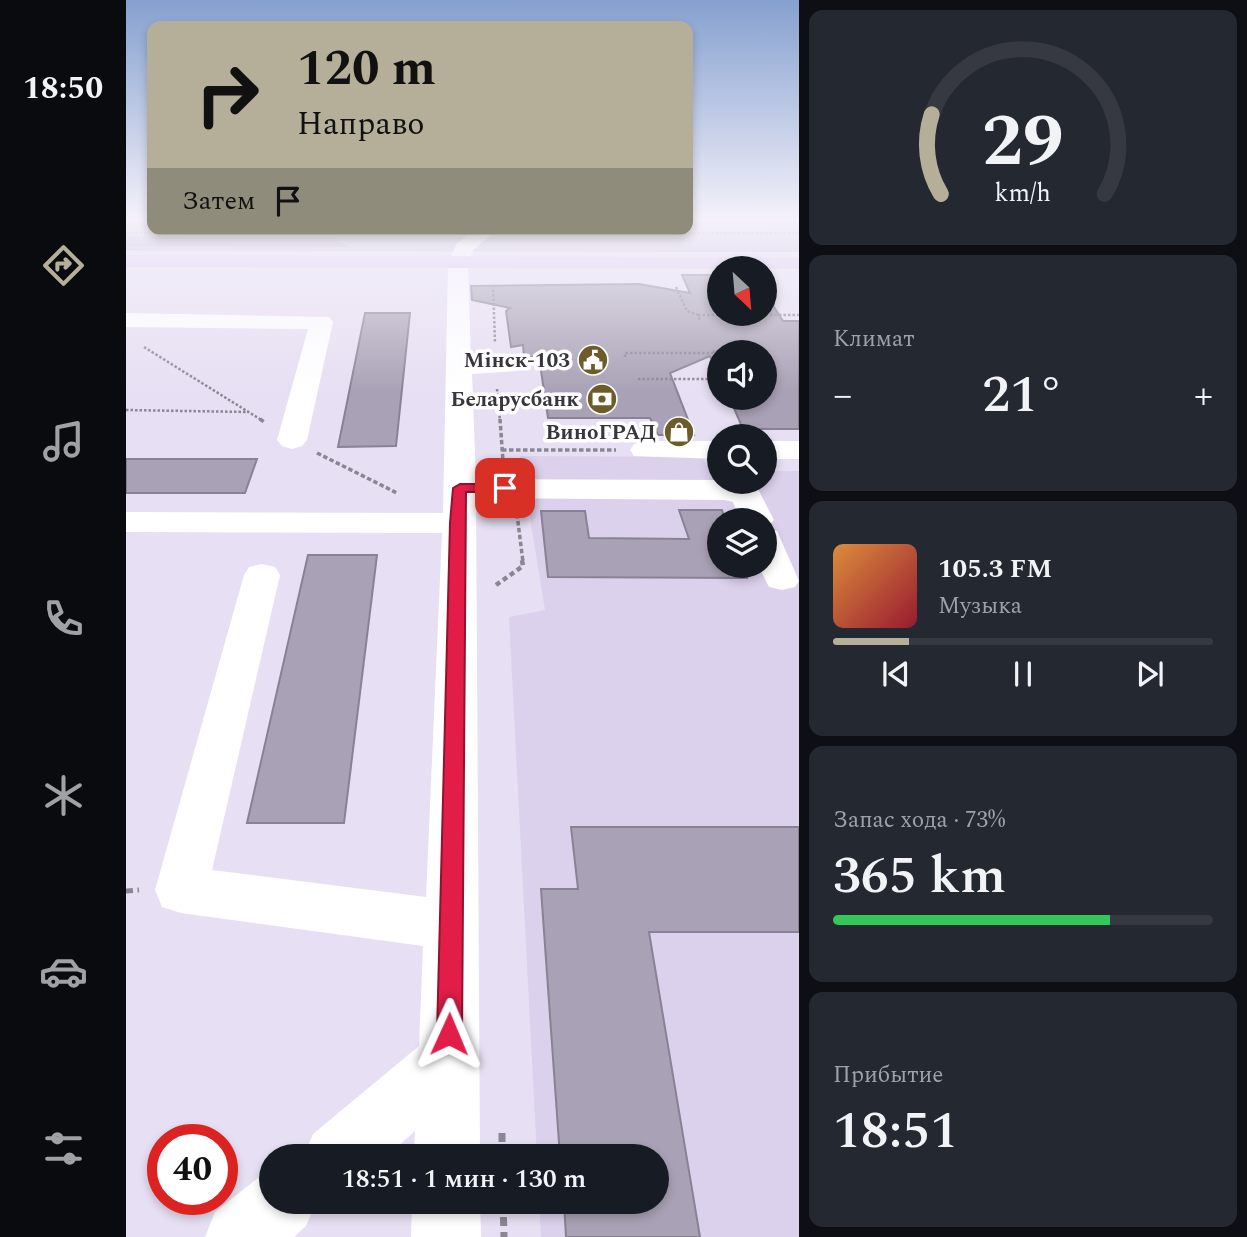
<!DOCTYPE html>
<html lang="ru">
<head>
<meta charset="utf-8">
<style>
  body { margin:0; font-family:Spectral,serif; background:#242831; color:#f1f3f6; height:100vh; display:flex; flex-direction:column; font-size:26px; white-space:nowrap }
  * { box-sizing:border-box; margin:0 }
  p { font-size:23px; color:#9ea1a6 }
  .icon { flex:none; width:38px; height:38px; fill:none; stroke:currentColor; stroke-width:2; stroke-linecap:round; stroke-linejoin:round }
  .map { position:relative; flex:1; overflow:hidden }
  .panel { display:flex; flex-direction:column; gap:10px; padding:10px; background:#0d0f14; width:448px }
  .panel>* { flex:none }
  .top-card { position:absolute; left:21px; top:21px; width:546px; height:214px; border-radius:14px; box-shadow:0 4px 10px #0003; background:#b5af9a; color:#111; overflow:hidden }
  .needle { width:46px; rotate:154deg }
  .buttons { position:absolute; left:581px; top:256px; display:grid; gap:14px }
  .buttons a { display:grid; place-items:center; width:70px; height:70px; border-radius:50%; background:#171b24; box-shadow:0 4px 10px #0003; font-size:35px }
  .speed { position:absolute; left:21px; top:1124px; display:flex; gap:14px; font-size:35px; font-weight:700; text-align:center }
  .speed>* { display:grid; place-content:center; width:91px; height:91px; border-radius:50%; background:#171b24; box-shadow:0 4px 10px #0003; line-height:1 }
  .speed .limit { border:10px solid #d22; background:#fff; color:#111 }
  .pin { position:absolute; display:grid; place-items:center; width:60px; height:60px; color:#fff; margin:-30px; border-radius:14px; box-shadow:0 4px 10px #0006 }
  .me { position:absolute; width:77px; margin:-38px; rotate:1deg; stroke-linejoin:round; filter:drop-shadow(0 0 5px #0008) }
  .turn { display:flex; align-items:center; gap:24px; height:147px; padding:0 35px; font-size:32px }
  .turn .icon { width:91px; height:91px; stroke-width:2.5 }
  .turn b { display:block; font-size:49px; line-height:60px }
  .then { display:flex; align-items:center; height:66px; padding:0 35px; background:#0003; gap:14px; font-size:26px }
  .big { font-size:52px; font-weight:600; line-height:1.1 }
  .panel .card { flex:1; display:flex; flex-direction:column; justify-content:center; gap:10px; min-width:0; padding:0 24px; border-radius:14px; background:#242831 }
  .panel .dial { align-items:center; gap:0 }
  .dial svg { height:182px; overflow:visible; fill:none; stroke:#363941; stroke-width:7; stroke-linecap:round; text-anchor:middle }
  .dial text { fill:#f1f3f6; stroke:none }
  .song { display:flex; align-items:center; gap:21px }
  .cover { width:84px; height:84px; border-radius:10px; background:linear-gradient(135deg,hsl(30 70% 55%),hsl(350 70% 35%)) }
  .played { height:7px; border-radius:4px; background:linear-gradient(90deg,#b5af9a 20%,#363941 20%) }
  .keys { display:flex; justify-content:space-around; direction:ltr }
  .heat { display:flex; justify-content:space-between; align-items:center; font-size:38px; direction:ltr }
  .charge { height:10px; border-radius:5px; background:linear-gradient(90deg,#34c759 73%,#363941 0) }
  .trip { position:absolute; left:133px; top:1144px; width:410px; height:70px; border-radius:35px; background:#171b24; box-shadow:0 4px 10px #0003; font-weight:600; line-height:70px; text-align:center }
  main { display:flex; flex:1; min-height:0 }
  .menu { display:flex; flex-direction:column; width:126px; justify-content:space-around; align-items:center; background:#090b0e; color:#9ea1a6 }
  .menu .icon { width:49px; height:49px }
  .menu .active { color:#b5af9a }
  .menu b { font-size:32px; color:#f1f3f6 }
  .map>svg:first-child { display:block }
  .built { fill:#dbd1ec; fill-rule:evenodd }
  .green { fill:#c3b5d9 }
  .forest { fill:#ac9bc5 }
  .building { fill:#a9a1b5; stroke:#898295; stroke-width:2 }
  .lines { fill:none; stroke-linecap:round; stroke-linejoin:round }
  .path-far4 { stroke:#8c8694; stroke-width:2.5; stroke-dasharray:2.5 2; stroke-linecap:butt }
  .path-far3 { stroke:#8c8694; stroke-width:3.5; stroke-dasharray:4.5 2.5; stroke-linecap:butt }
  .path-far2 { stroke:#8c8694; stroke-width:4.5; stroke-dasharray:5 3.5; stroke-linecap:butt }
  .path-far1 { stroke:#8c8694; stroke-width:5; stroke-dasharray:7 4.5; stroke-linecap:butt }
  .path { stroke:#8c8694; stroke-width:7; stroke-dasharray:9 6; stroke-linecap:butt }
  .minor { fill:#fff; fill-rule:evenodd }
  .major { fill:#dac7f4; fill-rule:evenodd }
  .route { fill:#e11d48; stroke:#92132f; stroke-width:2 }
  .labels { text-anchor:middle; stroke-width:7; stroke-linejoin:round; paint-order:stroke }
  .far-poi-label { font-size:21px; font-weight:bold; fill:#38353d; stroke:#fff; text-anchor:end }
</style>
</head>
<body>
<main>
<nav class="menu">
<b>18:50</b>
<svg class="icon active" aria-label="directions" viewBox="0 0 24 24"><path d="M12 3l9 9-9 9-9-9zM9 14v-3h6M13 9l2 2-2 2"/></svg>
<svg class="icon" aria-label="music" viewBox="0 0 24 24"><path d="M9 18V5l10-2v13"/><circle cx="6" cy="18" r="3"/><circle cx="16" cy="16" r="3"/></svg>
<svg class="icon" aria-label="phone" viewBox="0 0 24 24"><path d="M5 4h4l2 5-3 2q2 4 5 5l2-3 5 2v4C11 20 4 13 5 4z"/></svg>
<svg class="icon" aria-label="climate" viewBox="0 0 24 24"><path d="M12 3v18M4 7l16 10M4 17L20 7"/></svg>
<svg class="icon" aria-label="car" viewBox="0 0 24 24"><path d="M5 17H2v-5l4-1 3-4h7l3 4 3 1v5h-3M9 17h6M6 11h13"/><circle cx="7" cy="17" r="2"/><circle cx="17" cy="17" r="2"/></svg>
<svg class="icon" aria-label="filters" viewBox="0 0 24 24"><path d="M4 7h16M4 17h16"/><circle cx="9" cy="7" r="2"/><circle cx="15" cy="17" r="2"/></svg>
</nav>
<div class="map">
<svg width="673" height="1237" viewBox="0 0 673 1237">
  <rect width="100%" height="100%" fill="#e7dff3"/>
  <path class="built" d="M394,456L576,457L583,470H593V481H639V471H673V1237H415L413,1202H530V1157H411L383,617L419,610ZM593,520H639V565H593Z"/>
  <polygon class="green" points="0,219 26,219 26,229 562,229 562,219 673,219 673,252 0,251"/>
  <polygon class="forest" points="0,236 209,237 223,247 0,246"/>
  <g class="building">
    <polygon points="556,275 593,275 593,313 639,313 639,293 657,321 673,321 673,429 617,429 603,397 639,397 639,352 593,352 593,376 584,356 544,373 568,435 532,435 524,418 422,418 413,357 398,357 397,345 385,347 380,311 384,308 346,300 345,286 513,284 564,293"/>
    <polygon points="239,313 284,313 270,446 212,447"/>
    <polygon points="0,459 131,459 119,493 0,493"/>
    <polygon points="553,510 596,510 599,520 593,520 593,565 617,565 621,578 422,577 415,511 459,511 463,538 563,539"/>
    <polygon points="182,555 251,555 218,823 121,823"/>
    <polygon points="445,827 673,827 673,932 523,932 574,1237 440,1237 438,1202 530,1202 530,1157 434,1157 415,889 452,889"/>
  </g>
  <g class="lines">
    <g class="path-far4">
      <polyline points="0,233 119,233"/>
      <polyline points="450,234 673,233"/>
      <polyline points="367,285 369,342"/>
      <polyline points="550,287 561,311 572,315 574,321"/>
      <polyline points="572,315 673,315"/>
      <polyline points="18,347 137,421"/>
      <polyline points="589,353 593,362"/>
      <polyline points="499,357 499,353 589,353 587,350"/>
      <polyline points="512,379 593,379"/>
      <polyline points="371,389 374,421"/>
      <polyline points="0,410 122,412"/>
    </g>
    <g class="path-far3">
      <polyline points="134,419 138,422"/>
      <polyline points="374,419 377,461"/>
      <polyline points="376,450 490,450"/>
      <polyline points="191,453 271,493"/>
      <polyline points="391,514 397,562"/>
    </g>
    <polyline class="path-far2" points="370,585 397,566 396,560"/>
    <polyline class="path-far1" points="0,891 13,890"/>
    <g class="path">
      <polyline points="376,1133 376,1157"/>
      <polyline points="377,1202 378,1237"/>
    </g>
    <g class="minor">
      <polygon points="351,229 372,229 347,250 342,264 345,359 391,361 395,366 391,371 346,374 350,479 593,480 632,489 648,520 640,528 651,531 673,581 669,587 656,590 643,587 632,565 639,565 639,520 614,520 607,502 598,500 350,498 354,1157 288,1157 289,1131 260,1157 177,1157 187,1134 293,1046 297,946 55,913 36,907 29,890 118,575 123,567 136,564 149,567 154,575 86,870 300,897 316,533 0,532 0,512 317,513 322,264 331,243"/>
      <polygon points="0,313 203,317 207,322 181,440 176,446 166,449 156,446 151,440 182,329 0,327"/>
      <polygon points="519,441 593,441 593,459 508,456 504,450 508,444"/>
      <rect x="639" y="441" width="34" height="18"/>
      <polygon points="145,1172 145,1202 190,1202 180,1226 168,1237 79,1237 89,1212 132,1178"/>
      <polygon points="286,1202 354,1202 355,1237 285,1237"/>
    </g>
    <polygon class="major" points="0,255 673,257 673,269 0,267"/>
  </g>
  <linearGradient id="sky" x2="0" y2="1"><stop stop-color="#85a0cf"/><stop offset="0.56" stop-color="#f4f1fa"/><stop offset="1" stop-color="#f4f1fa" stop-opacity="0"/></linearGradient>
  <rect width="673" height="392" fill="url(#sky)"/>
  <polygon class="route" points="334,484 379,484 385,488 379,492 340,492 336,1034 332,1042 323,1046 314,1042 311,1034 324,523 327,488"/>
  <defs>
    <g id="civic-disc" transform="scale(1.575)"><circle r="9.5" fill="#6b5c29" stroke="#fff"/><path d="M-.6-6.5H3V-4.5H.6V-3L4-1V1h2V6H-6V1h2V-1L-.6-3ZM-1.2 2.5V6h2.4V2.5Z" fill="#fff"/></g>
    <g id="bank-disc" transform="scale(1.575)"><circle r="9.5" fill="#6b5c29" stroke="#fff"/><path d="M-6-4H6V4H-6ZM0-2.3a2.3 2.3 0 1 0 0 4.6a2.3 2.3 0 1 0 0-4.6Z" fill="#fff"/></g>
    <g id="shop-disc" transform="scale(1.575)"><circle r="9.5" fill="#6b5c29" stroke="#fff"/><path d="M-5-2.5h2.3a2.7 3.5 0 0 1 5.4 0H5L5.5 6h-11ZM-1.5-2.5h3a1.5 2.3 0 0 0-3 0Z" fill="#fff"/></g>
  </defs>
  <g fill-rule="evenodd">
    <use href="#civic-disc" x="467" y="360"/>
    <use href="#bank-disc" x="476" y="399"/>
    <use href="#shop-disc" x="553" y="432"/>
  </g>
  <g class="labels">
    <g class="far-poi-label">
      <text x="444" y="367">Мінск-103</text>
      <text x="453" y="406">Беларусбанк</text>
      <text x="530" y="439">ВиноГРАД</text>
    </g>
  </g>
</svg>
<div class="buttons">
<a><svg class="needle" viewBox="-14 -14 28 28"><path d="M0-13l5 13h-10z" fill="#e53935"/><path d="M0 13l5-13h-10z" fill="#9ea1a6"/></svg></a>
<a><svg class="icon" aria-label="sound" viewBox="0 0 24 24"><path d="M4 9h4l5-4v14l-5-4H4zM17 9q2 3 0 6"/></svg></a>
<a><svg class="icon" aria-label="search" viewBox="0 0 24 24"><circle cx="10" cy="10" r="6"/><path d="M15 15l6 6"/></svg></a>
<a><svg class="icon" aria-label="layers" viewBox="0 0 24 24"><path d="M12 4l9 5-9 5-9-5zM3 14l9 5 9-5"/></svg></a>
</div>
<div class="speed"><div class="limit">40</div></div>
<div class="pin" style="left:379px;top:488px;background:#d93025"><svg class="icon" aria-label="arrive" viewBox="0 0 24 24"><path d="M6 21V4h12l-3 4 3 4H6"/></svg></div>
<svg class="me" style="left:323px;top:1034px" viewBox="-20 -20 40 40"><path d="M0-17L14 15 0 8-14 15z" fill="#e11d48" stroke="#fff" stroke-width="4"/></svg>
<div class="trip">18:51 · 1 мин · 130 m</div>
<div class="top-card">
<div class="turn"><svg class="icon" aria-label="right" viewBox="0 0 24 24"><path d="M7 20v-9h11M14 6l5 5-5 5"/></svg><div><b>120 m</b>Направо</div></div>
<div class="then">Затем<svg class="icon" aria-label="arrive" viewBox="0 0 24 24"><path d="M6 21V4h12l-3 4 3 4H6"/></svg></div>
</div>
</div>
<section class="panel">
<div class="card dial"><svg viewBox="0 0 100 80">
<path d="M14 69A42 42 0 1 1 86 69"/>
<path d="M14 69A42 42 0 0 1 10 34" stroke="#b5af9a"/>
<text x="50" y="56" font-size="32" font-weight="700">29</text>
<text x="50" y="72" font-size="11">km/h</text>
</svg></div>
<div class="card"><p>Климат</p>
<div class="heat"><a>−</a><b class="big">21°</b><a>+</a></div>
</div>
<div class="card">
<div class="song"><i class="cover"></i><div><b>105.3 FM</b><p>Музыка</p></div></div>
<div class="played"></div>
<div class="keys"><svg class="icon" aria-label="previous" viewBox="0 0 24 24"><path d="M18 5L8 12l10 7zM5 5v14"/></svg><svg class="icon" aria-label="pause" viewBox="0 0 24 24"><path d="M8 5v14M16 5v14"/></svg><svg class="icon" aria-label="next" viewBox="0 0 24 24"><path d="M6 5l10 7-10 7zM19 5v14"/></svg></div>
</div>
<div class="card"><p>Запас хода · 73%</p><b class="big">365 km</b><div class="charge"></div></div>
<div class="card"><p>Прибытие</p><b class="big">18:51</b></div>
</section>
</main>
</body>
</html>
